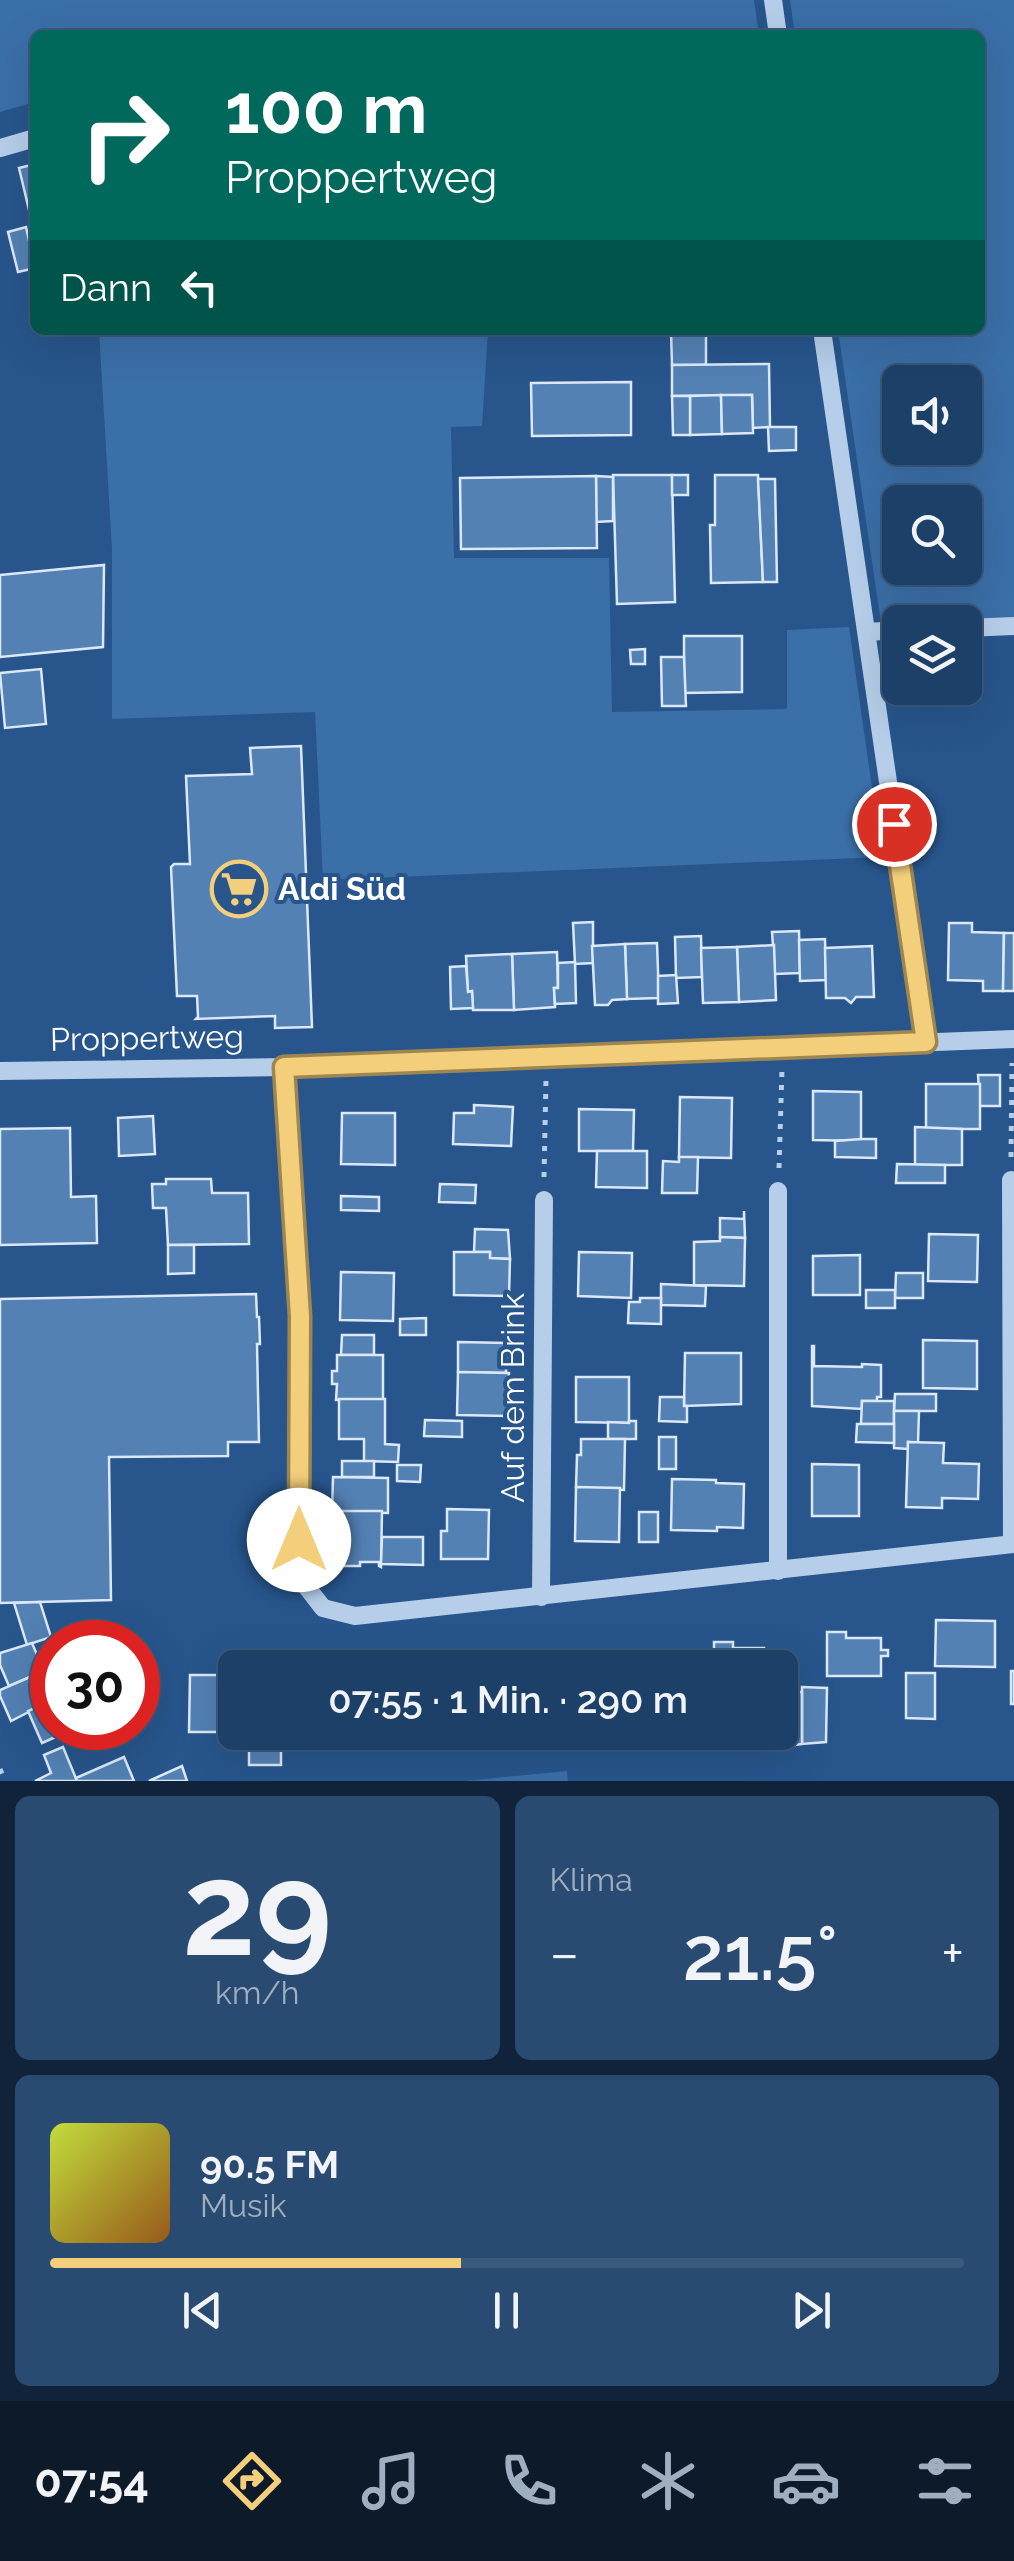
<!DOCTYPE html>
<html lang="de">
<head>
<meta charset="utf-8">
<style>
  body { margin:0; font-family:Raleway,sans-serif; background:#2a4b71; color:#f1f3f6; height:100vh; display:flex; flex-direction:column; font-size:38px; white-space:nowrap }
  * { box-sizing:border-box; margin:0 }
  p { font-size:32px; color:#a0afc0 }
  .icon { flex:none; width:55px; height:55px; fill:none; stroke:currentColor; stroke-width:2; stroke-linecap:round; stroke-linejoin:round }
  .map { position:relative; height:1781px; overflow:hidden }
  .details { display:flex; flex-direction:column; gap:15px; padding:15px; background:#10233a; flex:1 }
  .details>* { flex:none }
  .top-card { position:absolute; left:30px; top:30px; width:955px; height:305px; border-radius:15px; box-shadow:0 10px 40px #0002,0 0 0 2px #3b597d; background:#00695c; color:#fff; overflow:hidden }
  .buttons { position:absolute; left:882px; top:365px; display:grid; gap:20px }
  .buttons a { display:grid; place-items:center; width:100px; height:100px; border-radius:15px; background:#1d4069; box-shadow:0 10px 40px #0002,0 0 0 2px #3b597d; font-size:50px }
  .speed { position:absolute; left:30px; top:1620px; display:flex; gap:20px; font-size:50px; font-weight:700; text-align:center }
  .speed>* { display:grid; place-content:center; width:130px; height:130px; border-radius:50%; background:#1d4069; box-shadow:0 10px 40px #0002,0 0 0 2px #3b597d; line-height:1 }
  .speed .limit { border:15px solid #d22; background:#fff; color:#111 }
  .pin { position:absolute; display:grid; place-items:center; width:85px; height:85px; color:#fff; margin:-42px; border:5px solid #fff; border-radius:50%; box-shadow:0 2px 10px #0007 }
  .me { position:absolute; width:110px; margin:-55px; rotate:0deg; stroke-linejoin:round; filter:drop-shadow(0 0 8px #0008) }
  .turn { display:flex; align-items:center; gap:35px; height:210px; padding:0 30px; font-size:45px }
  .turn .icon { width:130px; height:130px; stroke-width:2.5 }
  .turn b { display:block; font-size:70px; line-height:85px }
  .then { display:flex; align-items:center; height:95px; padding:0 30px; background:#0003; gap:20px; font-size:38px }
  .big { font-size:75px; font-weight:600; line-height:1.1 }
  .details .widget { flex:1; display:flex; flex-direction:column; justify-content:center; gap:15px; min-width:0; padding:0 35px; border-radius:15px; background:#2a4b71 }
  .details .dial { align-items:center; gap:0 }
  .dial b { font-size:130px; line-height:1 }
  .song { display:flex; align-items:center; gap:30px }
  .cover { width:120px; height:120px; border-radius:15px; background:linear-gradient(135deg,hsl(70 70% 55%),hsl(30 70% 35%)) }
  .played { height:10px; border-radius:5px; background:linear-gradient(90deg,#f3ce7b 45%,#3b597d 45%) }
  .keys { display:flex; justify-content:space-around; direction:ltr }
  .heat { display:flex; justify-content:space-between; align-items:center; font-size:55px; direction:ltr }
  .details .tiles { flex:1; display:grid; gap:15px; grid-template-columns:1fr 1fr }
  .widget:last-child { grid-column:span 2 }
  .trip { position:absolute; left:218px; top:1650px; width:580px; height:100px; border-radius:15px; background:#1d4069; box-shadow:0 10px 40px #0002,0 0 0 2px #3b597d; font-weight:600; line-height:100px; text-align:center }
  .menu { display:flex; height:160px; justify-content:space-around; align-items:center; background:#0c1a2a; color:#a0afc0 }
  .menu .icon { width:70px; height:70px }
  .menu .current { color:#f3ce7b }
  .menu b { font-size:45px; color:#f1f3f6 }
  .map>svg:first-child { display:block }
  .green { fill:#3b6fa8; fill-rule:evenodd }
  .building { fill:#5381b4; stroke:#dae8f8; stroke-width:2.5 }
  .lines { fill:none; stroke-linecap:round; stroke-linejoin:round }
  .path { stroke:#b6ceea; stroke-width:5; stroke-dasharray:5 8; stroke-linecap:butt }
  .minor { stroke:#b6ceea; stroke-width:18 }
  .route-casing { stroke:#9e8650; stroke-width:25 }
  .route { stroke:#f3ce7b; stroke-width:18 }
  .labels { text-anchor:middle; stroke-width:8; stroke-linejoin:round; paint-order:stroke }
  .poi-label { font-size:32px; font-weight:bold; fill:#fff; stroke:#27558c; text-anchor:start }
  .street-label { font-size:32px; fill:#fff; stroke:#27558c }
</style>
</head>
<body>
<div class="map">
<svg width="1014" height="1781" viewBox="0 0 1014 1781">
  <rect width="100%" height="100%" fill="#27558c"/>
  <g class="green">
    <polygon points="0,0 754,0 759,35 35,35 35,102 0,112"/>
    <path d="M790,0H1014V618L881,623L838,330H980V35H795ZM900,382H965V448H900ZM900,502H965V568H900Z"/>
    <polygon points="99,330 488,330 482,426 451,427 454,558 609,558 612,712 787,709 787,630 849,627 882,857 323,880 315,712 112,719 112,549"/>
    <polygon points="567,1771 568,1781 465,1781"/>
  </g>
  <g class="building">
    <polygon points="35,164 35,235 19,168"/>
    <polygon points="26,227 35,268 18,272 8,232"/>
    <polygon points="706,330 706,365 672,365 671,331"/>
    <polygon points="769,364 770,427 753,428 752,395 672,396 672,365"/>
    <polygon points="631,382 631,435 532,436 531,383"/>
    <polygon points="721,395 722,434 690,435 690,396"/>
    <polygon points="721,395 752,395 753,433 722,434"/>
    <polygon points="672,396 690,396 690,435 673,435"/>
    <polygon points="768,427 796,427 796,450 769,451"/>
    <polygon points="613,475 672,475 675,602 617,604"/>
    <rect x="672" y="475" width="16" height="20"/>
    <polygon points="715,475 758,475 763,582 711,583 710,525 715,525"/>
    <polygon points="596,476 613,477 613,521 596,522"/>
    <polygon points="596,476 597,548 461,549 460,478"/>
    <polygon points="758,479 775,479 777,582 763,582"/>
    <polygon points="104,565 103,647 0,657 0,575"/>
    <polygon points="684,636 742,636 742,692 684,693"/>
    <polygon points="645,649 645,664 631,664 630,650"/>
    <polygon points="661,657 684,657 686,706 662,706"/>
    <polygon points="41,669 46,724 5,728 0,673"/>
    <polygon points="301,746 312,1027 275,1028 275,1016 196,1019 198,1017 197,996 177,996 171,867 174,864 190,864 186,776 252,774 250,748"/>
    <polygon points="593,922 593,963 575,964 573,923"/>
    <polygon points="949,923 972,923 972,932 1004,933 1003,991 983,991 983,981 948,980"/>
    <polygon points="799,931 800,973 775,974 772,932"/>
    <polygon points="1004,933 1014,933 1014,991 1003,991"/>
    <polygon points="701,936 702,977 676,978 675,937"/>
    <polygon points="825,939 826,980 800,981 799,940"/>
    <polygon points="657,943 659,998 627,999 625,944"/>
    <polygon points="625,944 627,999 612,1000 608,1005 595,1005 592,946"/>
    <polygon points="774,945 776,1000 739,1002 737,947"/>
    <polygon points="872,946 874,997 856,997 851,1003 845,998 826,998 825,948"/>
    <polygon points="737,947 739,1002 703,1003 701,948"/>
    <polygon points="557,952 558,988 554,988 555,1007 514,1010 512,954"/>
    <polygon points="512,954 514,1010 473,1010 472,991 468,992 466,956"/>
    <polygon points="575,962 576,1003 555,1004 554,988 558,988 558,963"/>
    <polygon points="466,966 468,992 472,991 473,1008 451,1009 450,967"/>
    <polygon points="676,975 678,1003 658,1004 658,976"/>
    <polygon points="978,1075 1000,1075 1000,1106 980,1106"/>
    <rect x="926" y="1084" width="54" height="45"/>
    <polygon points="813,1091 861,1092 861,1141 813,1140"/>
    <polygon points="680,1097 732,1098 731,1158 679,1157"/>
    <polygon points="474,1105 513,1107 511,1146 453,1144 454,1113 474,1113"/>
    <polygon points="579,1109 634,1110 633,1151 579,1151"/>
    <polygon points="342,1113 395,1113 395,1165 341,1164"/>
    <polygon points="153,1116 155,1154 119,1156 118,1118"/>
    <polygon points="915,1127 962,1129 962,1165 915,1165"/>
    <polygon points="70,1128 71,1197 96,1196 97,1243 0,1245 0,1129"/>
    <polygon points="862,1139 876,1139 876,1158 835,1157 835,1141"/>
    <polygon points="597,1151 647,1151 647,1188 596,1187"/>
    <polygon points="679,1157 698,1157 697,1193 662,1193 663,1161 679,1162"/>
    <polygon points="897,1164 945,1165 945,1183 896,1183"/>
    <polygon points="166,1179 211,1179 212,1193 248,1193 249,1244 168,1245 166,1208 153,1208 152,1184 166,1184"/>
    <polygon points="440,1184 476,1185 475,1203 439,1202"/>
    <polygon points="341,1196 379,1197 379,1211 341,1210"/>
    <polygon points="744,1211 745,1238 720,1237 720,1218 744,1219"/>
    <polygon points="475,1229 508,1230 510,1259 490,1258 490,1252 474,1252"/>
    <polygon points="929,1234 978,1235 977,1282 928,1281"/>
    <polygon points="720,1237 745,1238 744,1286 694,1285 694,1242 720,1241"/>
    <polygon points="168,1245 194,1245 194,1273 168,1274"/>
    <polygon points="454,1252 490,1252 490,1258 510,1259 509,1296 454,1295"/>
    <polygon points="579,1252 632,1253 631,1298 578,1296"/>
    <polygon points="860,1255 860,1295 813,1295 813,1256"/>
    <polygon points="341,1272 394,1273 393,1321 340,1320"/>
    <polygon points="896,1273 923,1273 923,1298 895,1298"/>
    <polygon points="661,1284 706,1286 705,1306 661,1305"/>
    <rect x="866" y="1290" width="29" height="18"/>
    <polygon points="256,1294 257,1317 259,1317 260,1344 257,1344 259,1442 228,1442 228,1456 109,1457 111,1600 0,1603 0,1299"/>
    <polygon points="640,1298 661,1298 661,1324 628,1323 629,1302 640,1302"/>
    <polygon points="426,1318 426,1335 400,1335 400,1319"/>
    <polygon points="342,1335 374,1335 374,1355 341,1355"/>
    <polygon points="923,1340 977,1341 977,1389 923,1388"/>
    <polygon points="458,1342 507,1343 509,1368 506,1368 506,1373 458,1372"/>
    <polygon points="812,1346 814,1346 814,1366 862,1367 862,1364 881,1365 881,1397 877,1397 877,1401 862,1401 862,1409 812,1406"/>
    <polygon points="685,1353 741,1353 741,1404 684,1406"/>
    <polygon points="337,1355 383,1355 383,1399 336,1400 337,1384 332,1384 332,1371 337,1371"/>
    <polygon points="458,1372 509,1373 508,1416 457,1415"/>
    <polygon points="576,1377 629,1377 629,1423 576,1422"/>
    <polygon points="895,1394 936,1394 936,1411 894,1411"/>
    <polygon points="660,1397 684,1397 684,1406 687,1406 687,1422 659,1421"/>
    <polygon points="339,1399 385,1399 385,1444 399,1445 398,1462 364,1461 364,1439 339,1439"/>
    <polygon points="862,1401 894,1401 894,1424 861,1424"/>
    <polygon points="894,1411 919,1411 918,1443 908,1442 908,1449 894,1448"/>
    <polygon points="425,1420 462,1421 462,1437 424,1436"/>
    <polygon points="629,1421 636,1421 636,1439 608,1439 608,1422 629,1423"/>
    <polygon points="857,1424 894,1424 894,1443 856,1442"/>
    <rect x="659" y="1437" width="17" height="32"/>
    <polygon points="581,1439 625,1439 624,1490 576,1487 577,1455 581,1455"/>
    <polygon points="908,1442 944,1443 943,1463 979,1464 978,1499 942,1498 942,1508 906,1507"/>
    <rect x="342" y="1461" width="32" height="16"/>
    <polygon points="812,1464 859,1465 859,1516 812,1516"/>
    <polygon points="397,1465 421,1465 420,1482 397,1481"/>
    <polygon points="333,1477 388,1478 388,1513 332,1512"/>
    <polygon points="672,1479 716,1480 716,1483 744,1484 743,1528 717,1527 717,1531 671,1530"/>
    <polygon points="576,1487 620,1488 619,1542 575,1541"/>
    <polygon points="447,1509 489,1510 488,1559 441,1559 441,1531 447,1531"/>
    <polygon points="338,1511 382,1511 381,1567 379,1566 379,1562 360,1562 360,1566 337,1566"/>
    <rect x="639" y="1512" width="19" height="30"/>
    <polygon points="382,1537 423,1537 423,1565 381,1564"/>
    <polygon points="40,1602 51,1637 27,1645 14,1603"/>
    <polygon points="936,1620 995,1621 995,1667 935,1666"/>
    <polygon points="827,1632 846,1632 846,1638 881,1638 881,1650 888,1650 888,1656 881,1656 881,1676 827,1676"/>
    <polygon points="94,1633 99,1642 75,1642"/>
    <polygon points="714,1642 733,1642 733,1648 764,1648 764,1665 774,1665 774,1668 714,1668"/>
    <polygon points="32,1643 44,1671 9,1686 0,1665 0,1653"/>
    <rect x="610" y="1656" width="31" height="12"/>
    <polygon points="641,1656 659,1656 664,1661 680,1661 680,1668 641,1668"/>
    <polygon points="44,1671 52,1690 52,1700 11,1721 0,1696 0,1690"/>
    <rect x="1011" y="1671" width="3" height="33"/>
    <polygon points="906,1673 935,1673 935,1719 906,1718"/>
    <polygon points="190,1675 235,1675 235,1732 189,1732"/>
    <polygon points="802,1687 827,1688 826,1742 802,1744"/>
    <polygon points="788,1692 802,1692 802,1744 788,1746"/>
    <polygon points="52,1700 52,1728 76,1728 42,1743 28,1711"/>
    <rect x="249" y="1732" width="32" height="33"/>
    <rect x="490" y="1732" width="32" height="14"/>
    <polygon points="63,1747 77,1781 35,1781 51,1773 44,1755"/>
    <polygon points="124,1757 134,1781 77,1781 76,1778"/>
    <polygon points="182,1766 187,1781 149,1781"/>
  </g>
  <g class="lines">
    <g class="path">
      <polyline points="1011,1157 1012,1063"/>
      <polyline points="779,1168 782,1069"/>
      <polyline points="544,1177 546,1078"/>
      <polyline points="0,1769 5,1781"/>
    </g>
    <g class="minor">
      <polyline points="773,0 778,35"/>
      <polyline points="0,148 35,138"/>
      <polyline points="822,330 926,1042"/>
      <polyline points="965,628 1014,626"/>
      <polyline points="867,632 900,630"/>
      <polyline points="284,1067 300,1316 299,1577 323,1608 355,1616 1014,1544"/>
      <polyline points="0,1071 284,1067 1014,1039"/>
      <polyline points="1011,1180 1012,1544"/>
      <polyline points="778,1191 778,1571"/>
      <polyline points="541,1597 544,1200"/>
    </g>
  </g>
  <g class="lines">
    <g class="route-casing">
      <polyline id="route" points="299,1540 300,1316 284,1067 926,1042 894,824"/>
    </g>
    <use href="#route" class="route"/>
  </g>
  <defs>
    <g id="supermarket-ring" transform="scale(2.875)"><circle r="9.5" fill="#27558c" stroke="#f3ce7b" stroke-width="1.5"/><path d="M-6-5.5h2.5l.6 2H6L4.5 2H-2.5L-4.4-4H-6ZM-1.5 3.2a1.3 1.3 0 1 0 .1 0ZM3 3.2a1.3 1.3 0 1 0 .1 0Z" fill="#f3ce7b"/></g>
  </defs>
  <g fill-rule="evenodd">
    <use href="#supermarket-ring" x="239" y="889"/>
  </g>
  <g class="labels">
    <g class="poi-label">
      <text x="278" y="900">Aldi Süd</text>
    </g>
    <g class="street-label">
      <text transform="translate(147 1038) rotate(-1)" y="11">Proppertweg</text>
      <text transform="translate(513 1398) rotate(-90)" y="11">Auf dem Brink</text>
    </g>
  </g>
</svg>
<div class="buttons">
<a><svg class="icon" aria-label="sound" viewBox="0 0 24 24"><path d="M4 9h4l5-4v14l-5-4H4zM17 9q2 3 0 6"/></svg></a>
<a><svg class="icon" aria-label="search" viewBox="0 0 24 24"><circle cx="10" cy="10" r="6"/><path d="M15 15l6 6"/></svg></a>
<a><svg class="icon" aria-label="layers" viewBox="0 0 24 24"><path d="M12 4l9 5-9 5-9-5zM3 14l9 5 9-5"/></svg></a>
</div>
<div class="speed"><div class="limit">30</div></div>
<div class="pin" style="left:894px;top:824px;background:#d93025"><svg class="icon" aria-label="arrive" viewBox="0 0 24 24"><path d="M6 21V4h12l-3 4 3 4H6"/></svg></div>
<svg class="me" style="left:299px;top:1540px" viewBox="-20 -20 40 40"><circle r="19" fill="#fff"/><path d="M0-13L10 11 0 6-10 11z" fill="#f3ce7b"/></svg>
<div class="trip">07:55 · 1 Min. · 290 m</div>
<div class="top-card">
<div class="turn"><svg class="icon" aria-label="right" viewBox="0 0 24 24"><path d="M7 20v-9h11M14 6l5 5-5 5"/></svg><div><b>100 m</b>Proppertweg</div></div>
<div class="then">Dann<svg class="icon" aria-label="left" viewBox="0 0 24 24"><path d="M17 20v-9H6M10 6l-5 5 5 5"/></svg></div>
</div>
</div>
<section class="details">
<div class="tiles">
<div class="widget dial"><b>29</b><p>km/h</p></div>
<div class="widget"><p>Klima</p>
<div class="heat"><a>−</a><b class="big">21.5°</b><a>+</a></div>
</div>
<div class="widget">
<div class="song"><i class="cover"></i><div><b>90.5 FM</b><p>Musik</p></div></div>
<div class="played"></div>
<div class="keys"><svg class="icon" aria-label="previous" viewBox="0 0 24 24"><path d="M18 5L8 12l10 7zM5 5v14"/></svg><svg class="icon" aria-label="pause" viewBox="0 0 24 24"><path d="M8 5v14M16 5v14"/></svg><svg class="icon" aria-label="next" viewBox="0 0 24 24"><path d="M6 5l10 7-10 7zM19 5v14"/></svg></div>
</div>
</div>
</section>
<nav class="menu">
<b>07:54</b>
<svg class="icon current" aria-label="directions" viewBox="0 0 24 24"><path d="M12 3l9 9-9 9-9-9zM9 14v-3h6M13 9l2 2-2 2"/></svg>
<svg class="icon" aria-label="music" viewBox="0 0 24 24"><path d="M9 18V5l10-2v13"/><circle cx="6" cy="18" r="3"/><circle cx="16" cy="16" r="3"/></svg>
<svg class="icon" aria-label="phone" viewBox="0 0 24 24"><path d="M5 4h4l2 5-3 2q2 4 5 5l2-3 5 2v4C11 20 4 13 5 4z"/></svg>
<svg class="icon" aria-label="climate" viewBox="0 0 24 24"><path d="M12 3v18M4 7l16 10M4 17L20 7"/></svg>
<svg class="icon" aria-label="car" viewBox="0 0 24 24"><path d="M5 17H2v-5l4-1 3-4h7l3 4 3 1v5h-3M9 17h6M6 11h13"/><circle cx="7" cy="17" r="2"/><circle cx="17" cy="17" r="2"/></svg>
<svg class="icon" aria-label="filters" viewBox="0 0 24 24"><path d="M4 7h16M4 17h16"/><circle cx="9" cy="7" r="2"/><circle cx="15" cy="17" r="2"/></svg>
</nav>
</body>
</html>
